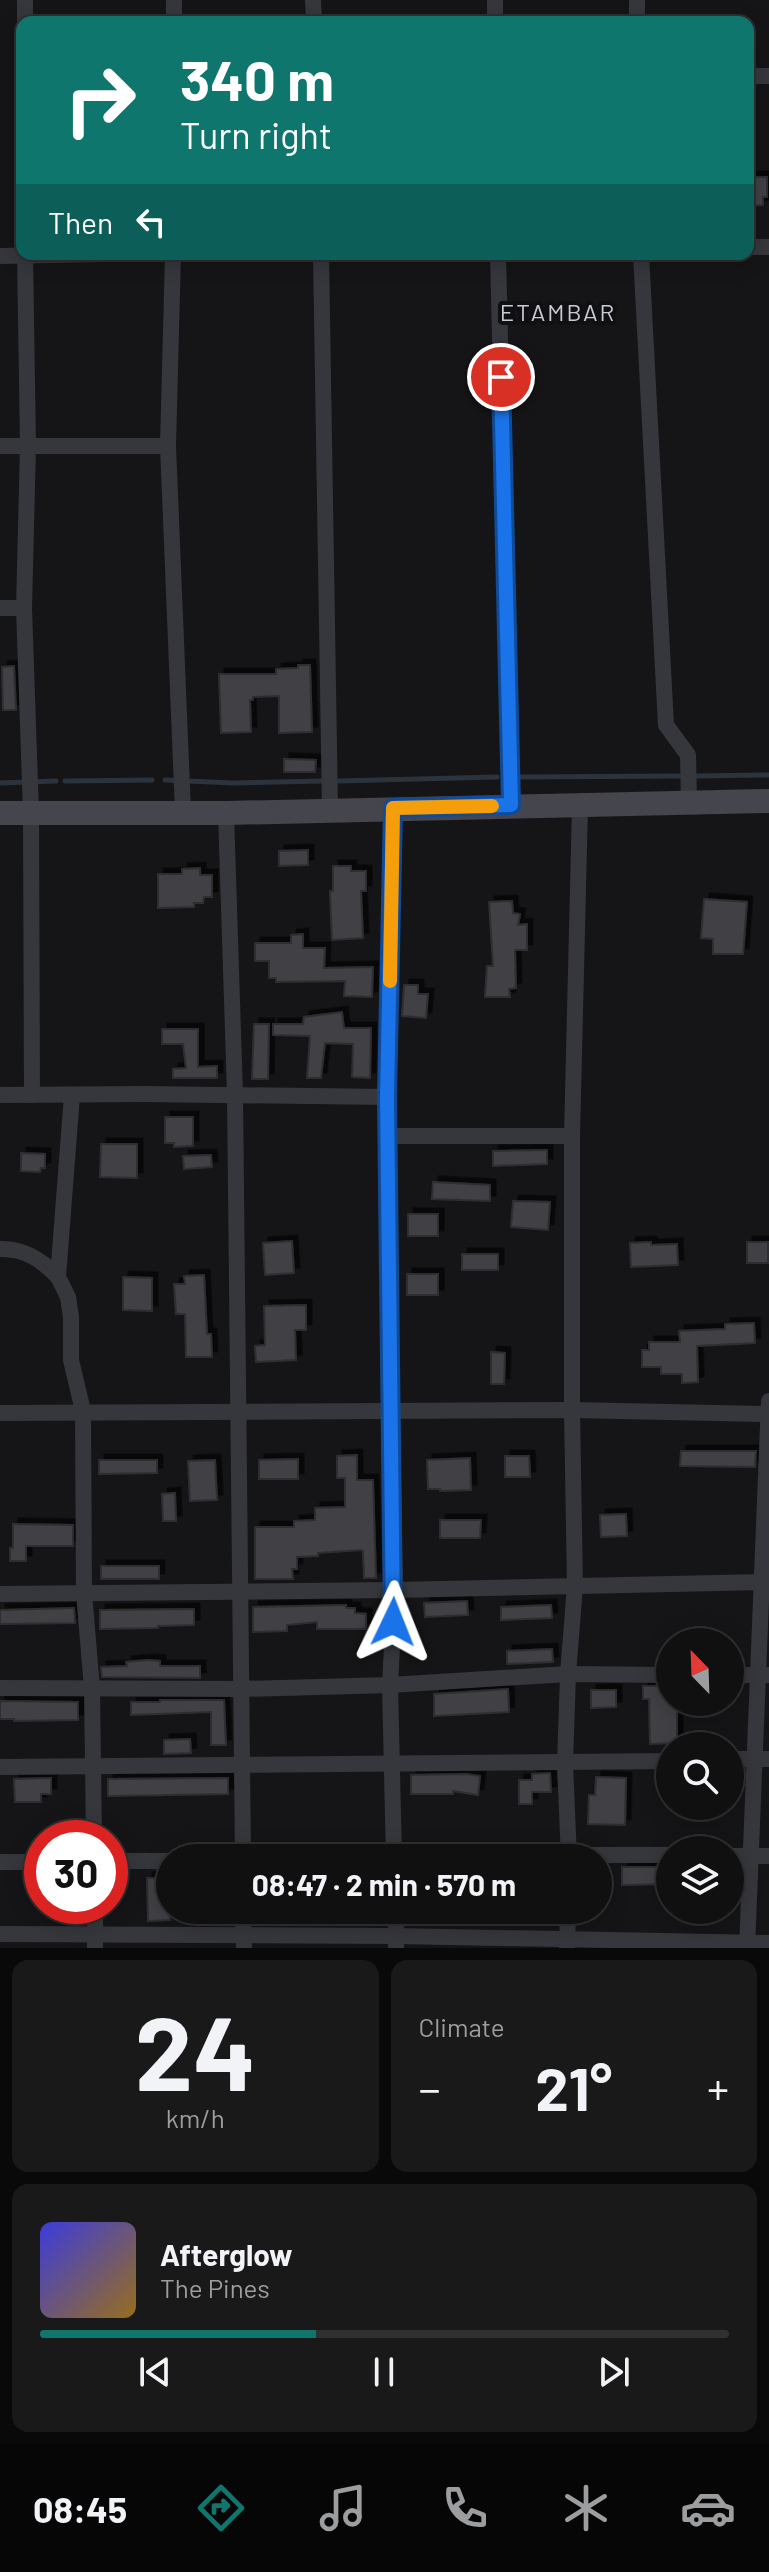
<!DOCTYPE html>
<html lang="en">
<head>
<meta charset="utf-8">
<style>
  body { margin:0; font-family:Barlow,sans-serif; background:#19191a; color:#f1f3f6; height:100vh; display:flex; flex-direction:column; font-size:30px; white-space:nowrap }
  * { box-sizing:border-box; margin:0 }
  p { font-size:26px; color:#9c9d9f }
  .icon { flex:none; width:44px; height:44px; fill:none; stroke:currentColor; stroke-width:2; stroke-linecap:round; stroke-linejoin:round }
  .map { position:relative; height:1948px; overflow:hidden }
  .drawer { display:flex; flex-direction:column; gap:12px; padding:12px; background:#090909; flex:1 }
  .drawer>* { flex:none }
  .guide { position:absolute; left:16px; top:16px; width:738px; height:244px; border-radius:16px; box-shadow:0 4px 20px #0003,0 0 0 2px #303031; background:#0f766e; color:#fff; overflow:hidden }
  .needle { width:52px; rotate:337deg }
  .controls { position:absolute; left:656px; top:1628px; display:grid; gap:16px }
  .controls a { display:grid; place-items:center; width:88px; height:88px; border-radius:50%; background:#101011; box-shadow:0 4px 20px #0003,0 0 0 2px #303031; font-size:40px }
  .speed { position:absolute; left:24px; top:1820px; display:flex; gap:16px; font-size:40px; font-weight:700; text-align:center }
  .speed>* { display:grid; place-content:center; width:104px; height:104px; border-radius:50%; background:#101011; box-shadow:0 4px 20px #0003,0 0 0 2px #303031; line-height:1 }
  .speed .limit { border:12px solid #d22; background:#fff; color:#111 }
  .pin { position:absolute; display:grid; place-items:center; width:68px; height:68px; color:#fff; margin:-34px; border:4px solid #fff; border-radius:50%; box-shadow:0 2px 8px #0007 }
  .me { position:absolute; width:88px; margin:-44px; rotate:2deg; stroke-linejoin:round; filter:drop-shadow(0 0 6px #0008) }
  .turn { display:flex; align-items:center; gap:28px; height:168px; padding:0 32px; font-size:36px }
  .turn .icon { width:104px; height:104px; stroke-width:2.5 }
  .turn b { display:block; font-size:56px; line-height:68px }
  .then { display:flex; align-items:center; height:76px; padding:0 32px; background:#0003; gap:16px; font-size:30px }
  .big { font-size:60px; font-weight:700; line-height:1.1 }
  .drawer .card { flex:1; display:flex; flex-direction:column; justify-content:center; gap:12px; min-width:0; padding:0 28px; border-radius:16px; background:#19191a }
  .drawer .dial { align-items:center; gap:0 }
  .dial b { font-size:104px; line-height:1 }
  .song { display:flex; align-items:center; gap:24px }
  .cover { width:96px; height:96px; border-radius:12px; background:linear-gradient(135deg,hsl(240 70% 55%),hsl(40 70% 35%)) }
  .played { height:8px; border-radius:4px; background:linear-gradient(90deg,#0f766e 40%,#303031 40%) }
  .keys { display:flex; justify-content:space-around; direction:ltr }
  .heat { display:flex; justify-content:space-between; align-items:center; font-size:44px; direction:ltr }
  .drawer .tiles { flex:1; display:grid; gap:12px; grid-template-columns:1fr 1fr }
  .card:last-child { grid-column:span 2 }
  .trip { position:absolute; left:156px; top:1844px; width:456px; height:80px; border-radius:40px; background:#101011; box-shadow:0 4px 20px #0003,0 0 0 2px #303031; font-weight:700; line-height:80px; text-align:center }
  .tab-bar { display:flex; height:128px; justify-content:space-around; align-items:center; background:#060607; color:#9c9d9f }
  .tab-bar .icon { width:56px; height:56px }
  .tab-bar .on { color:#0f766e }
  .tab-bar b { font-size:36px; color:#f1f3f6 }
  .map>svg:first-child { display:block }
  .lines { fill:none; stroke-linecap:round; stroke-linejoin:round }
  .stream { stroke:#2b333c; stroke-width:5 }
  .building { fill:#3f4044; stroke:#2f2f33; stroke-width:2; filter:url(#shadow) }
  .street { stroke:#36373d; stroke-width:16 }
  .secondary { stroke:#44454d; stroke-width:24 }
  .route-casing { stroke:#114b97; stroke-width:20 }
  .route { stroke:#1a73e8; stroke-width:14 }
  .slow { stroke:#f59e0b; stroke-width:14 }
  .labels { text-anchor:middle; stroke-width:8; stroke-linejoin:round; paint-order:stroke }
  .neighbourhood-label { font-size:24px; letter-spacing:2px; fill:#c8cad4; stroke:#101012 }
</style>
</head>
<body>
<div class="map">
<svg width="769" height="1948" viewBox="0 0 769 1948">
  <defs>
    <filter id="shadow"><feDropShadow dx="5.5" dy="-5.5" stdDeviation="0" flood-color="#0009"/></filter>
  </defs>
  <rect width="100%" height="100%" fill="#151517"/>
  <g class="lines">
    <g class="stream">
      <polyline points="695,776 769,775"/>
      <polyline points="518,777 682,776"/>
      <polyline points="165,780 233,783 324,781"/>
      <polyline points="65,781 152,780"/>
      <polyline points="338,781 497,777"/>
      <polyline points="0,783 56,781"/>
    </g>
  </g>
  <g class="building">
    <polygon points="748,177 767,177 767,197 763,197 763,205 748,206"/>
    <polygon points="298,665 310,665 312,732 279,733 279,696 253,697 253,700 250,700 251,732 221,733 219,674 276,674 276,669 298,668"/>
    <polygon points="14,666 16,710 3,710 2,667"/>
    <polygon points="284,759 316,760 315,772 284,772"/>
    <polygon points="308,850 308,865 279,866 279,851"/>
    <polygon points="333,866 351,866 351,871 366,871 366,891 361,891 363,938 332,940 330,891 333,891"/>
    <polygon points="200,868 200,875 212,875 212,897 204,897 203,903 194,903 194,907 158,908 158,874 182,874 182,869"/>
    <polygon points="704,899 747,902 743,954 713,954 713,939 701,938"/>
    <polygon points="512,901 513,913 520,914 518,925 527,924 527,950 515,950 516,988 509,989 510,997 485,997 487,966 493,966 489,902"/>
    <polygon points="303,934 303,948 325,948 324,968 373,967 372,997 344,996 345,981 276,982 276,978 269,978 269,961 255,961 255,943 291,943 291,935"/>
    <polygon points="404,985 418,985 418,994 428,994 426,1018 402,1016"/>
    <polygon points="342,1012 344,1028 371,1028 370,1078 352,1077 353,1044 325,1043 321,1078 307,1078 310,1036 273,1035 273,1024 303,1024 304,1017"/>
    <polygon points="254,1024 269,1024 268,1079 252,1079"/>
    <polygon points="162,1029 198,1029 198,1067 217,1066 217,1078 173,1078 173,1069 186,1068 183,1044 162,1044"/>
    <polygon points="165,1117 193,1117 193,1146 174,1147 174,1143 165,1143"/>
    <polygon points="101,1144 137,1144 137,1178 100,1177"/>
    <polygon points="547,1150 547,1164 493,1166 493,1151"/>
    <polygon points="21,1153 45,1154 45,1168 41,1168 40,1172 21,1171"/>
    <polygon points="211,1155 212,1167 184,1169 183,1156"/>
    <polygon points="433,1182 490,1185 490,1201 432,1199"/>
    <polygon points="513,1201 550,1202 548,1230 511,1227"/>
    <rect x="408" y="1214" width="30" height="22"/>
    <polygon points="292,1241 294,1273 265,1275 263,1243"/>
    <polygon points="651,1242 651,1245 677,1244 678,1265 631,1267 630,1243"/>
    <rect x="747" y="1242" width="21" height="21"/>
    <rect x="462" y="1254" width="36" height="16"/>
    <rect x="407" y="1274" width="31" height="21"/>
    <polygon points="204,1275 207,1334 211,1334 212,1357 186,1357 185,1314 176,1314 174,1284 185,1284 184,1276"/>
    <polygon points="123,1277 152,1278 152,1311 123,1310"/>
    <polygon points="306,1305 306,1330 295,1330 296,1360 256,1362 255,1346 265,1345 264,1306"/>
    <polygon points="754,1323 755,1343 697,1346 698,1382 682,1383 682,1374 661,1374 661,1367 642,1367 642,1350 649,1350 649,1342 680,1342 679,1331 725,1329 725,1324"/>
    <polygon points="491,1352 505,1353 504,1384 491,1384"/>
    <polygon points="681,1451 756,1451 755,1467 680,1466"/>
    <polygon points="357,1455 357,1480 373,1480 376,1578 364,1578 363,1551 361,1550 318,1553 318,1556 297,1557 297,1569 292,1569 293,1579 255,1579 255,1527 294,1527 294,1521 315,1520 315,1508 345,1507 345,1478 337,1478 337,1456"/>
    <polygon points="505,1456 529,1456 530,1477 505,1477"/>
    <polygon points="470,1458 471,1490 440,1491 440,1489 428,1489 427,1460"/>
    <polygon points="298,1459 298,1479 259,1479 259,1460"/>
    <polygon points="99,1460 157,1460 157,1473 99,1474"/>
    <polygon points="215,1460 217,1500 190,1501 188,1461"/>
    <polygon points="175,1493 176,1521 163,1521 162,1494"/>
    <polygon points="626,1514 627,1536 601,1537 600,1515"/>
    <polygon points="440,1520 481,1520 480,1538 440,1538"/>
    <polygon points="13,1524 73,1525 73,1546 26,1546 26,1561 10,1561 10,1548 13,1548"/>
    <rect x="101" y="1566" width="58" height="13"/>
    <polygon points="467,1601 468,1615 425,1617 424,1603"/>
    <polygon points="346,1605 346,1608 355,1608 355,1613 366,1614 366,1629 317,1629 317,1622 287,1625 287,1631 253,1632 253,1607"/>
    <polygon points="551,1605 552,1618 501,1620 501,1607"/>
    <polygon points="74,1608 75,1623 0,1624 0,1610"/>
    <polygon points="194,1609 194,1625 158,1626 158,1628 100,1629 100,1610"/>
    <polygon points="552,1649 553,1662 507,1664 507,1651"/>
    <polygon points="148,1660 160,1661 160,1666 200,1666 200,1678 102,1677 101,1667 127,1666 126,1662"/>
    <polygon points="643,1686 670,1686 670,1704 677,1704 677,1743 650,1744 649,1699 643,1699"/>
    <polygon points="508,1689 509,1712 434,1716 434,1694"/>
    <polygon points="591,1690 616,1690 616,1707 591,1708"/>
    <polygon points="160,1700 224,1700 226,1745 211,1745 211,1712 131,1715 131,1702 160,1702"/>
    <polygon points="0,1701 78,1702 78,1720 14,1721 14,1719 0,1719"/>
    <polygon points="190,1739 191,1753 164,1754 164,1740"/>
    <polygon points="550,1773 551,1792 532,1792 532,1804 519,1804 519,1780 532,1780 532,1774"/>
    <polygon points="466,1774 480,1776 478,1795 453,1791 453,1794 411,1794 411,1775"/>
    <polygon points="596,1777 626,1778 625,1825 588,1824 589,1795 595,1795"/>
    <polygon points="51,1778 51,1794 41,1794 41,1802 15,1802 14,1779"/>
    <polygon points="228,1778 228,1794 108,1796 108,1779"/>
    <polygon points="622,1867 670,1867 670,1884 622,1885"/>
    <polygon points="147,1878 170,1878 170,1920 148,1921"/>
  </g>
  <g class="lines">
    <g class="street">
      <polyline points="313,0 314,22"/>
      <polyline points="495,0 495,22"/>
      <polyline points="637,0 637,22"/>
      <polyline points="25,22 25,0"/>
      <polyline points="174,22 174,0"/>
      <polyline points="748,76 769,76"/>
      <polyline points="748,247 769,247"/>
      <polyline points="25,254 28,446 24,608 31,813 32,1095"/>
      <polyline points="173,254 168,446 183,812"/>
      <polyline points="321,254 330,810"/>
      <polyline points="498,254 511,805"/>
      <polyline points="641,254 666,725 688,755 689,802"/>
      <polyline points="0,256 102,254"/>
      <polyline points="0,446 168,446"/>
      <polyline points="0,608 24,608"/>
      <polyline points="393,808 387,1097 395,1590 390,1685 394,1858"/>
      <polyline points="226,813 235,1094 243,1858"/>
      <polyline points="0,1095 144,1094 387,1097"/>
      <polyline points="72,1095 58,1277 68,1297 71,1317 71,1360 83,1411 84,1593 92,1688 94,1838"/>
      <polyline points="388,1136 572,1136"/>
      <path d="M0,1249C24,1248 42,1260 58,1277"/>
      <polyline points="0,1413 572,1410 769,1414"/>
      <polyline points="0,1594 395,1590 769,1582"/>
      <polyline points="730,1675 768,1675"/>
      <polyline points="0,1688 241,1689 390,1685 568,1674 670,1675"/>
      <polyline points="730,1759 769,1759"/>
      <polyline points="0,1767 670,1761"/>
      <polyline points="730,1856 769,1856"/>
      <polyline points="314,1858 394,1855 670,1855"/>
      <polyline points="569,1858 565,1764 568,1674 575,1586 572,1410 572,1136 580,806"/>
      <polyline points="110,1861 170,1861"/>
      <polyline points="0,1862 42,1862"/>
      <polyline points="243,1910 244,1946"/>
      <polyline points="396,1910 396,1948"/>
      <polyline points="0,1934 396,1936 769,1943"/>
      <polyline points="95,1948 95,1906"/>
      <polyline points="567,1948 568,1910"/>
      <polyline points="747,1948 769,1401"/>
    </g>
    <polyline class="secondary" points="0,813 226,813 769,801"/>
  </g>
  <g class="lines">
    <g class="route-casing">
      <polyline id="route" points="393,1622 387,1097 393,808 511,805 501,377"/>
    </g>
    <use href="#route" class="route"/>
    <polyline class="slow" points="390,981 393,808 492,806"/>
  </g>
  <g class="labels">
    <g class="neighbourhood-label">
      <text x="558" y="321">ETAMBAR</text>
    </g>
  </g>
</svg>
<div class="controls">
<a><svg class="needle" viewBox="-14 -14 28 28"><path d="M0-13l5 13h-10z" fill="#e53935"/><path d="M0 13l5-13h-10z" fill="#9c9d9f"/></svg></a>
<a><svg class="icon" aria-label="search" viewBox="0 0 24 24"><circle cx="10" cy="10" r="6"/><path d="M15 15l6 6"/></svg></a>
<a><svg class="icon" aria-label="layers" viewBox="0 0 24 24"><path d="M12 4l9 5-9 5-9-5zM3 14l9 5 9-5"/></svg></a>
</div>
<div class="speed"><div class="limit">30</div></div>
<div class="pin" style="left:501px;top:377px;background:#d93025"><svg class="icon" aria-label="arrive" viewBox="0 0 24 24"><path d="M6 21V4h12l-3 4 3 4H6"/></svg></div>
<svg class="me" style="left:393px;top:1622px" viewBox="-20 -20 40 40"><path d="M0-17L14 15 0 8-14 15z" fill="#1a73e8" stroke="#fff" stroke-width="4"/></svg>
<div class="trip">08:47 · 2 min · 570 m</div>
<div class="guide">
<div class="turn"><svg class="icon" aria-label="right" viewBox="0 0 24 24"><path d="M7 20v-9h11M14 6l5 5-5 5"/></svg><div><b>340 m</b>Turn right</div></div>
<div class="then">Then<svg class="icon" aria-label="left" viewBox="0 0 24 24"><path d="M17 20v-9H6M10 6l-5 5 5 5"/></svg></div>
</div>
</div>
<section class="drawer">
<div class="tiles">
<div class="card dial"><b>24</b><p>km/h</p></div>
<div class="card"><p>Climate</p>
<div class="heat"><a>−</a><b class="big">21°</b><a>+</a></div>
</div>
<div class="card">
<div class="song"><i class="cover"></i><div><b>Afterglow</b><p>The Pines</p></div></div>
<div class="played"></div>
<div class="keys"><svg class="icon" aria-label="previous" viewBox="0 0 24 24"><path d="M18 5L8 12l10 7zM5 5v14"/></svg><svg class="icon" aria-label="pause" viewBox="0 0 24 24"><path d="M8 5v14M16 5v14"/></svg><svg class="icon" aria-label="next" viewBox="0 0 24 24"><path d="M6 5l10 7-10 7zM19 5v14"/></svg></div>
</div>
</div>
</section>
<nav class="tab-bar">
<b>08:45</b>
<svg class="icon on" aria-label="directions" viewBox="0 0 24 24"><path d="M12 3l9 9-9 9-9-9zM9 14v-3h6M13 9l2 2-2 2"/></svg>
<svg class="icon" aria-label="music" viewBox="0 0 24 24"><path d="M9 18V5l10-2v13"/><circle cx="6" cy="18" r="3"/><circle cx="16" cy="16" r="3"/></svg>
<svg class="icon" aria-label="phone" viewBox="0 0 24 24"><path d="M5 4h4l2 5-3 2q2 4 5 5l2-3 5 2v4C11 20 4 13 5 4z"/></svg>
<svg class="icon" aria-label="climate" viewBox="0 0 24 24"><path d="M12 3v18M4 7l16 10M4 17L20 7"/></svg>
<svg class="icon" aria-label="car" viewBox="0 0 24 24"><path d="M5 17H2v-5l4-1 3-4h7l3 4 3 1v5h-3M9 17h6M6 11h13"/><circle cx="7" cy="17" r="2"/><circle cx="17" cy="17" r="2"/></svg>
</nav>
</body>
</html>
